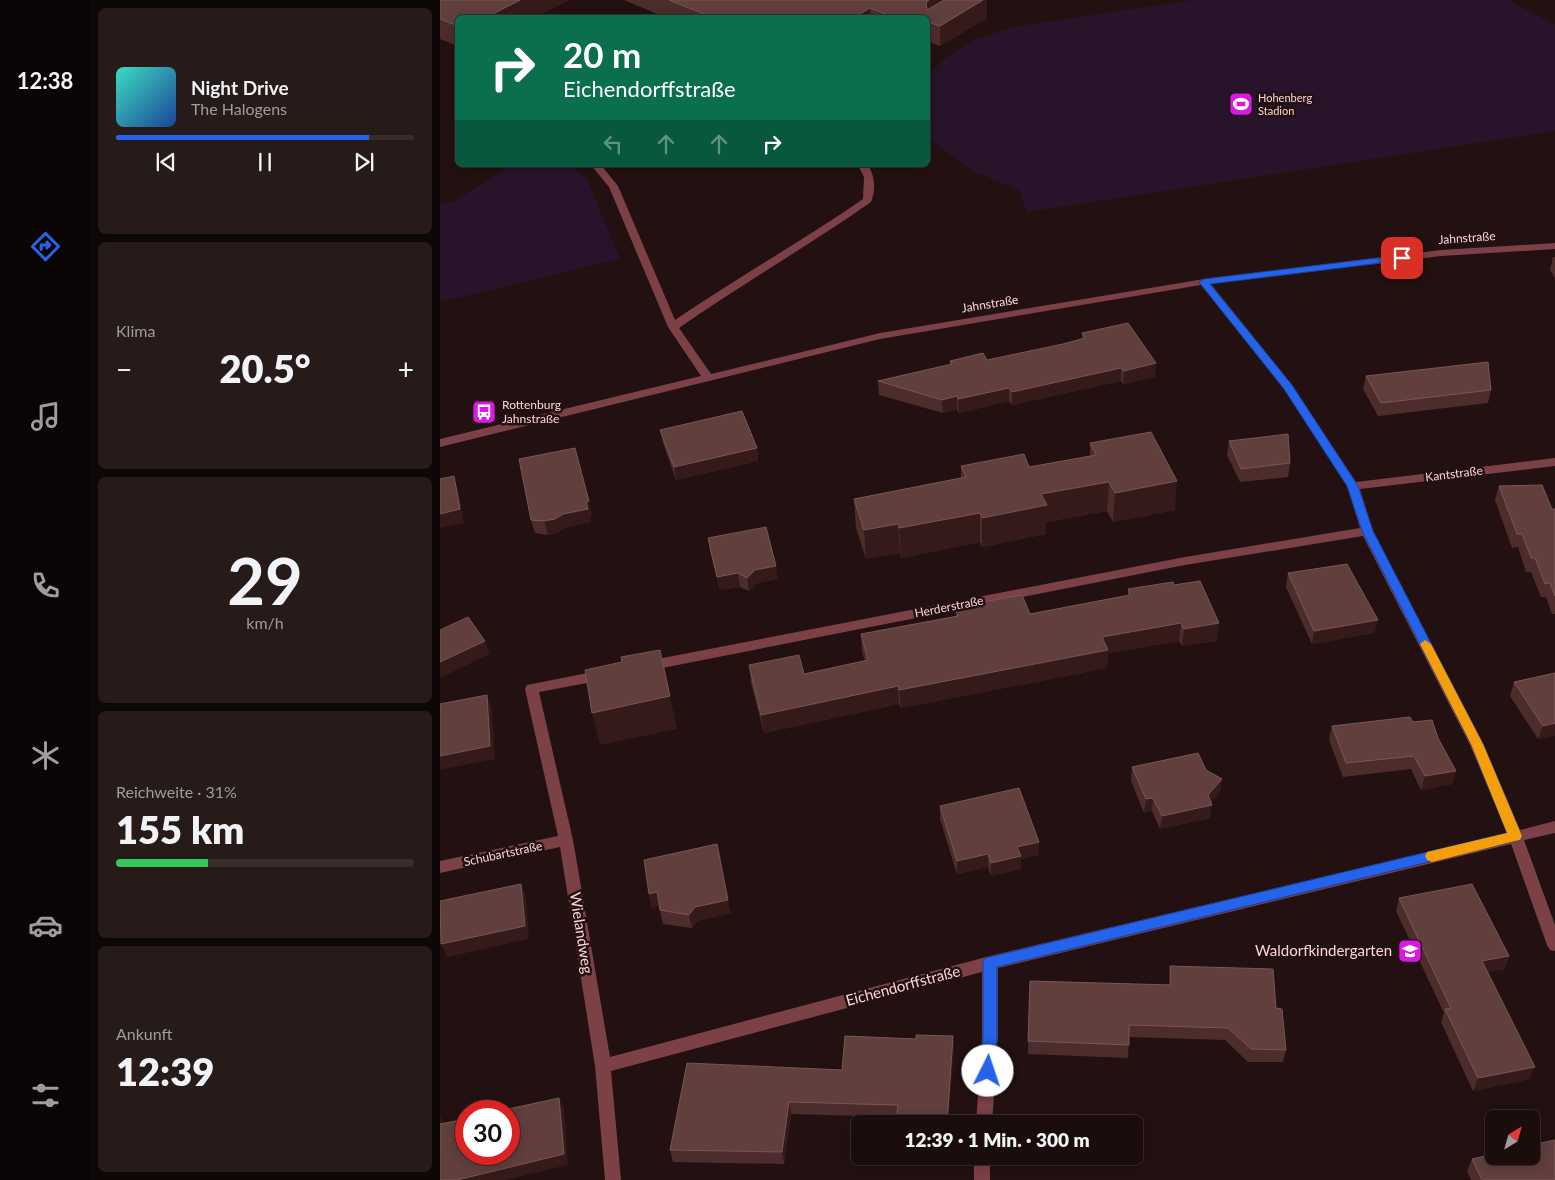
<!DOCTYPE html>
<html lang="de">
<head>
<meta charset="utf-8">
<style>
  body { margin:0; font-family:Lato,sans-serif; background:#271b1a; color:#f1f3f6; height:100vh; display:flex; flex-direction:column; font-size:19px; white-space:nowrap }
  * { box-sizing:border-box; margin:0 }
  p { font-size:16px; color:#9f9c9d }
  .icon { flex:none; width:28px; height:28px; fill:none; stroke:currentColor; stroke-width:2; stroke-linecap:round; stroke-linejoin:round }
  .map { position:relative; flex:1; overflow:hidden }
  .details { display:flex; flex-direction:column; gap:8px; padding:8px; background:#0e0707; width:350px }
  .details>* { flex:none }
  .hud { position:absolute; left:15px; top:15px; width:475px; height:152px; border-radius:8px; box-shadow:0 2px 12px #0003,0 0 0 1px #382d2d; background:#0b6e4f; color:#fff; overflow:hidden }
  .needle { width:32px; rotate:37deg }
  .controls { position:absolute; left:1045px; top:1110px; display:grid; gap:10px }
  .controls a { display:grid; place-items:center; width:55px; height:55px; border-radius:8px; background:#1a0d0c; box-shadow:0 2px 12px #0003,0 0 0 1px #382d2d; font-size:25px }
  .speed { position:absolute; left:15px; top:1100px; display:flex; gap:10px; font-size:25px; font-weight:700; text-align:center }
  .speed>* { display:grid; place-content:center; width:65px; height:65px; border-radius:50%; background:#1a0d0c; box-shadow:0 2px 12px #0003,0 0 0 1px #382d2d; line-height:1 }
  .speed .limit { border:8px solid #d22; background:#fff; color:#111 }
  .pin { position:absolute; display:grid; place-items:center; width:42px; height:42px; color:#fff; margin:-21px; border-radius:10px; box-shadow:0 2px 8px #0006 }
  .me { position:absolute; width:55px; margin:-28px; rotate:4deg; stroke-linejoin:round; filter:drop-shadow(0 0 4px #0008) }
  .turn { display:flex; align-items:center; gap:18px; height:105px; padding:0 25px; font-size:22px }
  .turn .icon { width:65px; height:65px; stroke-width:2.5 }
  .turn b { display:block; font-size:35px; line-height:42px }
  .lanes { display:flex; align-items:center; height:48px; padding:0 25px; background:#0003; justify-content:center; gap:25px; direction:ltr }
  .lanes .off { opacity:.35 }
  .big { font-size:38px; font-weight:800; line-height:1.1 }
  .details .widget { flex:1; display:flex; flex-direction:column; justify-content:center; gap:8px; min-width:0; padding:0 18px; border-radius:8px; background:#271b1a }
  .details .dial { align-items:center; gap:0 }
  .dial b { font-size:65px; line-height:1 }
  .song { display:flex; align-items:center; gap:15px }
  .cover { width:60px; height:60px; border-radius:8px; background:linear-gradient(135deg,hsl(170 70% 55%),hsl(220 70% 35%)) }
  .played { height:5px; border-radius:2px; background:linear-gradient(90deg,#2563eb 85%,#382d2d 85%) }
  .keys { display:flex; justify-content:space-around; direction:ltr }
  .heat { display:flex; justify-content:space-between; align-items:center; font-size:28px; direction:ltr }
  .charge { height:8px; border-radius:4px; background:linear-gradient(90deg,#34c759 31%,#382d2d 0) }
  .trip { position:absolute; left:411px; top:1115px; width:292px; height:50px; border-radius:8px; background:#1a0d0c; box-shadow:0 2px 12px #0003,0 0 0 1px #382d2d; font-weight:800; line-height:50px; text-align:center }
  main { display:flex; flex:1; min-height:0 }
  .menu { display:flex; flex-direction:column; width:90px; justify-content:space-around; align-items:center; background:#0a0505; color:#9f9c9d }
  .menu .icon { width:35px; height:35px }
  .menu .on { color:#2563eb }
  .menu b { font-size:22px; color:#f1f3f6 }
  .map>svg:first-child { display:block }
  .green { fill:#27142b }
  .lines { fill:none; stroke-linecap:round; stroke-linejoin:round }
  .minor { fill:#7c4047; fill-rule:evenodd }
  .wall { fill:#4d2d2b }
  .shaded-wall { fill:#341a18 }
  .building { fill:#603f3d; stroke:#785656 }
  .route { fill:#2563eb; stroke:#184099 }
  .slow { fill:#f59e0b }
  .labels { text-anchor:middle; stroke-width:5; stroke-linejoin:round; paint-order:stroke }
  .far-poi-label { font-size:11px; fill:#fbd5d7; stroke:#221110; text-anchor:start }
  .street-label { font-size:12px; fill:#fbd5d7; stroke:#221110 }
  .poi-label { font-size:12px; fill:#fbd5d7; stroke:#221110; text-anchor:start }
  .near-street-label { font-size:15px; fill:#fbd5d7; stroke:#221110 }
  .near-poi-label { font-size:15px; fill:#fbd5d7; stroke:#221110; text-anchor:end }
</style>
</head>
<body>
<main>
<nav class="menu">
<b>12:38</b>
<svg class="icon on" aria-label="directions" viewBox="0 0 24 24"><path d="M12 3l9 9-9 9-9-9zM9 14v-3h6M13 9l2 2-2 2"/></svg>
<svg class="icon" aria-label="music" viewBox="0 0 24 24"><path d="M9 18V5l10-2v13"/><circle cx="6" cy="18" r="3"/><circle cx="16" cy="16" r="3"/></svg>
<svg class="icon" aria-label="phone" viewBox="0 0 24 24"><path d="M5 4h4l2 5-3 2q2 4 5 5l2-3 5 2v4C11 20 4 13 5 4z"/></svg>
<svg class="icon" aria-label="climate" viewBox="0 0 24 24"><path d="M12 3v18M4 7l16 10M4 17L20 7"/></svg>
<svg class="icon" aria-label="car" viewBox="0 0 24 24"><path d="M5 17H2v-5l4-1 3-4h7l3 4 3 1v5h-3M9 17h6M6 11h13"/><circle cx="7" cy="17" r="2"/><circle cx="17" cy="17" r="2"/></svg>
<svg class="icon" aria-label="filters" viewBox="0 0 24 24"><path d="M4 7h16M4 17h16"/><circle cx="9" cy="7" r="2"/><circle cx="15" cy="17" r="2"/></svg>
</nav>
<section class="details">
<div class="widget">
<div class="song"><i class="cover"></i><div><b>Night Drive</b><p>The Halogens</p></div></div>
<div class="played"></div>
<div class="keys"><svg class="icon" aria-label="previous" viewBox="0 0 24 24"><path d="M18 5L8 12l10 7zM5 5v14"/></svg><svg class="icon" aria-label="pause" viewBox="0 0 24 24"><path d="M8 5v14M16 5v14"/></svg><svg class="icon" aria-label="next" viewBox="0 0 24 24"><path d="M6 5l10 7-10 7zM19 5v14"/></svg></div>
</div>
<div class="widget"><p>Klima</p>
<div class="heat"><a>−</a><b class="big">20.5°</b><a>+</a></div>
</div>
<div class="widget dial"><b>29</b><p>km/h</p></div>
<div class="widget"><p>Reichweite · 31%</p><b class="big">155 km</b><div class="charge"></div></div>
<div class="widget"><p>Ankunft</p><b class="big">12:39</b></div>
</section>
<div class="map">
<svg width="1115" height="1180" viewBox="0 0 1115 1180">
  <rect width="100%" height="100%" fill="#221110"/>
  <g class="green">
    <polygon points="753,0 1068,0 1115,25 1115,131 587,212 579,190 533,171 488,138 488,77 502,60 532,41 573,27"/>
    <polygon points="73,165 127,165 146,177 180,259 0,302 0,204 12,202"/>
  </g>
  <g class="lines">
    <g class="minor">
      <path d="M151,165H161L178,186L235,320C297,278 362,241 423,199L424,177L418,165H428C435,176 436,190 431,202C368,246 302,284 239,328L271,374L440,333L764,279L1001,250L1115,243V249L1001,256L771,284L852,385L916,482L1115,458V466L920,489L933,531L1044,745L1080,830L1115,821V833L1084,840L1115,925V951L1110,950L1107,945L1071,844L558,968V1036L552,1124H536L542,1036V972L171,1071L181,1180H165L155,1066L120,847L0,873V861L118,836L85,689L87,685L163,670L168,672L170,675L168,678L163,680L99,692L133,840L170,1057L550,956L1067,833L1030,745L923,536L745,565L207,671L202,669L200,666L202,663L207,661L745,557L920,528L907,486L844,389L761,285L440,339L0,447V439L261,376L228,327L169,187Z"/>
      <rect x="534" y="1156" width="16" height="24"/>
    </g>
  </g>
  <g class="wall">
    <polygon points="0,0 129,0 94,18 18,18 18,46 0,39"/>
    <polygon points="184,0 547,0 547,18 500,46 488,41 488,18 227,18"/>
    <polygon points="1113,257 1115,257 1115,278 1110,270"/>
    <polygon points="642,333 715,377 683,384 681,381 572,405 569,401 519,413 517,410 503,413 439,395 438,381 510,365 510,361 547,360 623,344 642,339"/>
    <polygon points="926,376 1051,390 1048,403 938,416 923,389"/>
    <polygon points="220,430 317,448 318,461 236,480 223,443"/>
    <polygon points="789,441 850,463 848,477 800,482 787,455"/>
    <polygon points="650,443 735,510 673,522 667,511 606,522 606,534 542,547 540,542 461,558 460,553 426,559 416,528 414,499 521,478 521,466 589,467 650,456"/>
    <polygon points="1059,486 1112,509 1115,509 1115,614 1112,614 1106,597 1101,597 1091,572 1086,572 1078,547 1072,548 1055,500"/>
    <polygon points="149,515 151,522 126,527 118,533 108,535 95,533 91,520 152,515"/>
    <polygon points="268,538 338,579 317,583 309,591 300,587 280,590 270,551"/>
    <polygon points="848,573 938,620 934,633 872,644 846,587"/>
    <polygon points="734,585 777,641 742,646 739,641 668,653 667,668 461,708 459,704 324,733 311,683 309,665 364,674 425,661 422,652 421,634 516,616 515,607 590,614 688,595 688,589"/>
    <polygon points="1115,673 1115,736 1098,739 1070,696 1074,682"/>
    <polygon points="973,722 998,738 1016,771 1012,784 981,790 971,769 903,777 889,740 892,726"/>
    <polygon points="692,767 766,770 782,779 780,792 771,803 770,818 720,829 712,811 704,813 691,781"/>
    <polygon points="500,806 599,855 581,859 581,869 551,876 548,867 517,874 500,819"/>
    <polygon points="209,894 291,913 258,921 252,928 223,924 219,906 212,908"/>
    <polygon points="959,898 1069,956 1064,969 1048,972 1089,1079 1033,1091 1001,1022 1004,1013 956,911"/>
    <polygon points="730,966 836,1008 846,1050 843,1062 808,1062 785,1040 689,1037 688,1058 588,1054 590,981 729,985 729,979"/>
    <polygon points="513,1036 514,1049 457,1117 351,1114 344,1164 233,1162 230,1150 402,1070 476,1039"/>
    <polygon points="1032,1159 1115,1180 1031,1180 1027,1171"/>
  </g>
  <g class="shaded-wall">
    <polygon points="80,0 129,0 94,18 45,18"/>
    <polygon points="489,0 520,0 488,21 486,2"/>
    <polygon points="543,0 547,0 547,18 500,46 500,26"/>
    <polygon points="430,8 431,18 413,18"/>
    <polygon points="716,363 715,377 683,384 684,371"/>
    <polygon points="681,368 681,381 572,405 572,392"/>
    <polygon points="569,388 569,401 519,413 518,399"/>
    <polygon points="517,396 517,410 503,413 502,400"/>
    <polygon points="317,448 318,461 236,480 234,467"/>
    <polygon points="14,476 18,489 24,523 0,528 0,514"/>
    <polygon points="737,481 735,510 673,522 675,493"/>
    <polygon points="669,482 667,511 606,522 606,534 542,547 542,518 601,494"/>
    <polygon points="149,501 152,515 149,515 151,522 126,527 118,533 108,535 104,521 123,514 146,502"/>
    <polygon points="540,513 540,542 461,558 459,528"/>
    <polygon points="458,524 460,553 426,559 424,530"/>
    <polygon points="336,566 338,579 317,583 309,591 307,578 315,570"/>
    <polygon points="298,573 300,587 280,590 277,577"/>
    <polygon points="938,620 934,633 872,644 874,631"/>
    <polygon points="741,623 739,641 668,653 667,668 461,708 459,690 662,637"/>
    <polygon points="779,623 777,641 742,646 744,629"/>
    <polygon points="45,641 50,654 0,678 0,662"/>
    <polygon points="458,686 459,704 324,733 321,715"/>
    <polygon points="47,695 52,709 55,759 0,770 0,756"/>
    <polygon points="230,696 237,729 160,745 152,713"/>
    <polygon points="1115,723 1115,736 1098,739 1103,726"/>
    <polygon points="1016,771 1012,784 981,790 985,776"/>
    <polygon points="782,779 780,792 769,806 772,805 770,818 720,829 722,816 768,795"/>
    <polygon points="713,798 712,811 704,813 706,799"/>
    <polygon points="599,842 599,855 581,859 581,869 551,876 551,863 577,847"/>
    <polygon points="548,854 548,867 517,874 517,861"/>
    <polygon points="81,884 86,897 89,939 7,957 1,944"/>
    <polygon points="217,892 220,906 212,908 209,894"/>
    <polygon points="288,900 291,913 258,921 252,928 249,915 255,907"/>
    <polygon points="1069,956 1064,969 1037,974 1042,961"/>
    <polygon points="513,1036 514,1049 508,1124 507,1124"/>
    <polygon points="1095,1067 1089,1079 1033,1091 1038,1078"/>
    <polygon points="119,1098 124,1109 128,1165 66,1180 17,1180"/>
    <polygon points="349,1102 351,1114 344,1164 342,1152"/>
    <polygon points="0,1116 5,1127 0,1125"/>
  </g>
  <g class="building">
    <polygon points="0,0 80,0 45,18 18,18 18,26 0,19"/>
    <polygon points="229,0 489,0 486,2 487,10 504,0 543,0 500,26 488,22 488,18 476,18 474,17 473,18 456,18 430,8 413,18 274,18"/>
    <polygon points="688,323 716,363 684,371 681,368 572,392 569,388 518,399 517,396 502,400 438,381 512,364 510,361 543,353 547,360 623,344 645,338 642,333"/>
    <polygon points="1048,362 1051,390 941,403 926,376"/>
    <polygon points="302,411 317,448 234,467 220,430"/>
    <polygon points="711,432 737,481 675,493 669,482 601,494 607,505 542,518 540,513 459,528 458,524 424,530 414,499 526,477 521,466 584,454 589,467 656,455 650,443"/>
    <polygon points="848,434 850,463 801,469 789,441"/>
    <polygon points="135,448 149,501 146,502 148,509 123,514 115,519 104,521 91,520 79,459"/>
    <polygon points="14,476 20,509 0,514 0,479"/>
    <polygon points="1102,485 1112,509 1115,509 1115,596 1110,583 1105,584 1095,558 1091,558 1082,534 1077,534 1059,486"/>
    <polygon points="326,527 336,566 315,570 307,578 298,573 277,577 268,538"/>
    <polygon points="907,564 938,620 874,631 848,573"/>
    <polygon points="760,581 779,623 744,629 741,623 662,637 668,650 459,690 458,686 321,715 309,665 359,655 364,674 428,660 421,634 518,616 515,607 582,595 590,614 690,595 688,589 733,582 734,585"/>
    <polygon points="28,617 45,641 0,662 0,630"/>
    <polygon points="220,650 230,696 152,713 145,670 182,662 181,657"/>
    <polygon points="1115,673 1115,723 1103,726 1074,682"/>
    <polygon points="47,695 50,746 0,756 0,704"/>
    <polygon points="970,717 973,722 992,720 998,738 1016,771 985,776 974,756 906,763 892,726"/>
    <polygon points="758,753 766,770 782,779 768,795 772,805 722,816 713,798 706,799 692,767"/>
    <polygon points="579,788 599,842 577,847 581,856 551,863 548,854 517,861 500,806"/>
    <polygon points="277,844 288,900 255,907 249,915 220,910 217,892 209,894 204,860"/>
    <polygon points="81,884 85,926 1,944 0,901"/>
    <polygon points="1032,884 1069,956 1042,961 1095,1067 1038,1078 1005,1009 1011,1008 959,898"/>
    <polygon points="730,966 833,969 836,1008 842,1009 846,1050 811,1049 788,1028 689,1025 689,1045 588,1041 590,981 731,985"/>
    <polygon points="476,1035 513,1036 507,1124 456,1124 458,1105 349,1102 342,1152 230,1150 247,1063 402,1070 405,1036 476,1039"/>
    <polygon points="119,1098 124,1154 17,1180 0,1180 0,1124 26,1119 26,1154 69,1154 69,1111 59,1111"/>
    <polygon points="1115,1140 1115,1180 1042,1180 1032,1159 1054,1154 1054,1156 1091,1156 1091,1145"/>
  </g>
  <polygon class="route" points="962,255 966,258 965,260 770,284 852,385 918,486 933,531 1043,744 1082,836 1080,840 1075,841 557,967 557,1036 555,1071 553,1076 548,1078 543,1076 540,1071 543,1036 543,962 545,958 1067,833 1031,744 922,531 907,486 844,389 759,282 764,279"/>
  <polygon class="slow" points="985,640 991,644 1043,744 1082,836 1080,840 1075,841 992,862 987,860 985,856 987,852 1067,833 1031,744 980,644"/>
  <defs>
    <g id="stadium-square" transform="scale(1.25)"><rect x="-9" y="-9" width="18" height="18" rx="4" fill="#d918e3" stroke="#221110"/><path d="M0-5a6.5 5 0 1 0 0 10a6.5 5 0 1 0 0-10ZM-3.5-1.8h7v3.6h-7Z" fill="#fff"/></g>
    <g id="bus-square" transform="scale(1.25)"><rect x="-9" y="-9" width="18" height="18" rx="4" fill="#d918e3" stroke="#221110"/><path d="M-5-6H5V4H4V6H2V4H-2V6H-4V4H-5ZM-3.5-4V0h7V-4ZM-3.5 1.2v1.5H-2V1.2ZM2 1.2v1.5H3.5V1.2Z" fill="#fff"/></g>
    <g id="school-square" transform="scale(1.25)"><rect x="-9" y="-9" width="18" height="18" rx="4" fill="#d918e3" stroke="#221110"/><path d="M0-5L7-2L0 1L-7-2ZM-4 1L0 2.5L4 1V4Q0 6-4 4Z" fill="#fff"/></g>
  </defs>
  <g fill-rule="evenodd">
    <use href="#stadium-square" x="801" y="104"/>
    <use href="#bus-square" x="44" y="412"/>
    <use href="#school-square" x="970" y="951"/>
  </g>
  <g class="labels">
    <g class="far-poi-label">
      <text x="818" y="102">Hohenberg<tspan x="818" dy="13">Stadion</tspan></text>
    </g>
    <g class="street-label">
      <text transform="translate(1027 238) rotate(-4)" y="4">Jahnstraße</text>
      <text transform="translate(550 304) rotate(-9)" y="4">Jahnstraße</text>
      <text transform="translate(1014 474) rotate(-7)" y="4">Kantstraße</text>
      <text transform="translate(509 607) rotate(-11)" y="4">Herderstraße</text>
      <text transform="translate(63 854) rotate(-12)" y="4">Schubartstraße</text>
    </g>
    <g class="poi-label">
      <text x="62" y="409">Rottenburg<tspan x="62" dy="14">Jahnstraße</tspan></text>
    </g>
    <g class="near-street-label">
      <text transform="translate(141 933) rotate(81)" y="5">Wielandweg</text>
      <text transform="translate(463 986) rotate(-15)" y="5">Eichendorffstraße</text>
    </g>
    <g class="near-poi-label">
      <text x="952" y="956">Waldorfkindergarten</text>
    </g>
  </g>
</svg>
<div class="controls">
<a><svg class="needle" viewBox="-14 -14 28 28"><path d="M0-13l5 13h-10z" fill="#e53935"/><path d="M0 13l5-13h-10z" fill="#9f9c9d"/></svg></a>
</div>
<div class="speed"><div class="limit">30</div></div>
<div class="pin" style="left:962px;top:258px;background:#d93025"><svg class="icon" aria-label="arrive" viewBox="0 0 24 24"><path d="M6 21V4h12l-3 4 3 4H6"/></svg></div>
<svg class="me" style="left:548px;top:1071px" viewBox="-20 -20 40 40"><circle r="19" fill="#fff"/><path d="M0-13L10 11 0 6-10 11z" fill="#2563eb"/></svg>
<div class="trip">12:39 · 1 Min. · 300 m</div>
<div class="hud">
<div class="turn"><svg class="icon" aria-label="right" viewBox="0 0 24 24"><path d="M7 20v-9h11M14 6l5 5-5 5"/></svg><div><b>20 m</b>Eichendorffstraße</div></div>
<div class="lanes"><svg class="icon off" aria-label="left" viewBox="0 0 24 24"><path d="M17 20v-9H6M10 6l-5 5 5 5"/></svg><svg class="icon off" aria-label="ahead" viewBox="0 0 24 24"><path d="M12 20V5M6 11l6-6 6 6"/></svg><svg class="icon off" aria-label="ahead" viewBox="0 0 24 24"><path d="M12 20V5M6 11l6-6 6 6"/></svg><svg class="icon" aria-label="right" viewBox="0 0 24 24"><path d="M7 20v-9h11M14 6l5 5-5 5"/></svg></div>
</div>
</div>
</main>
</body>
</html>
